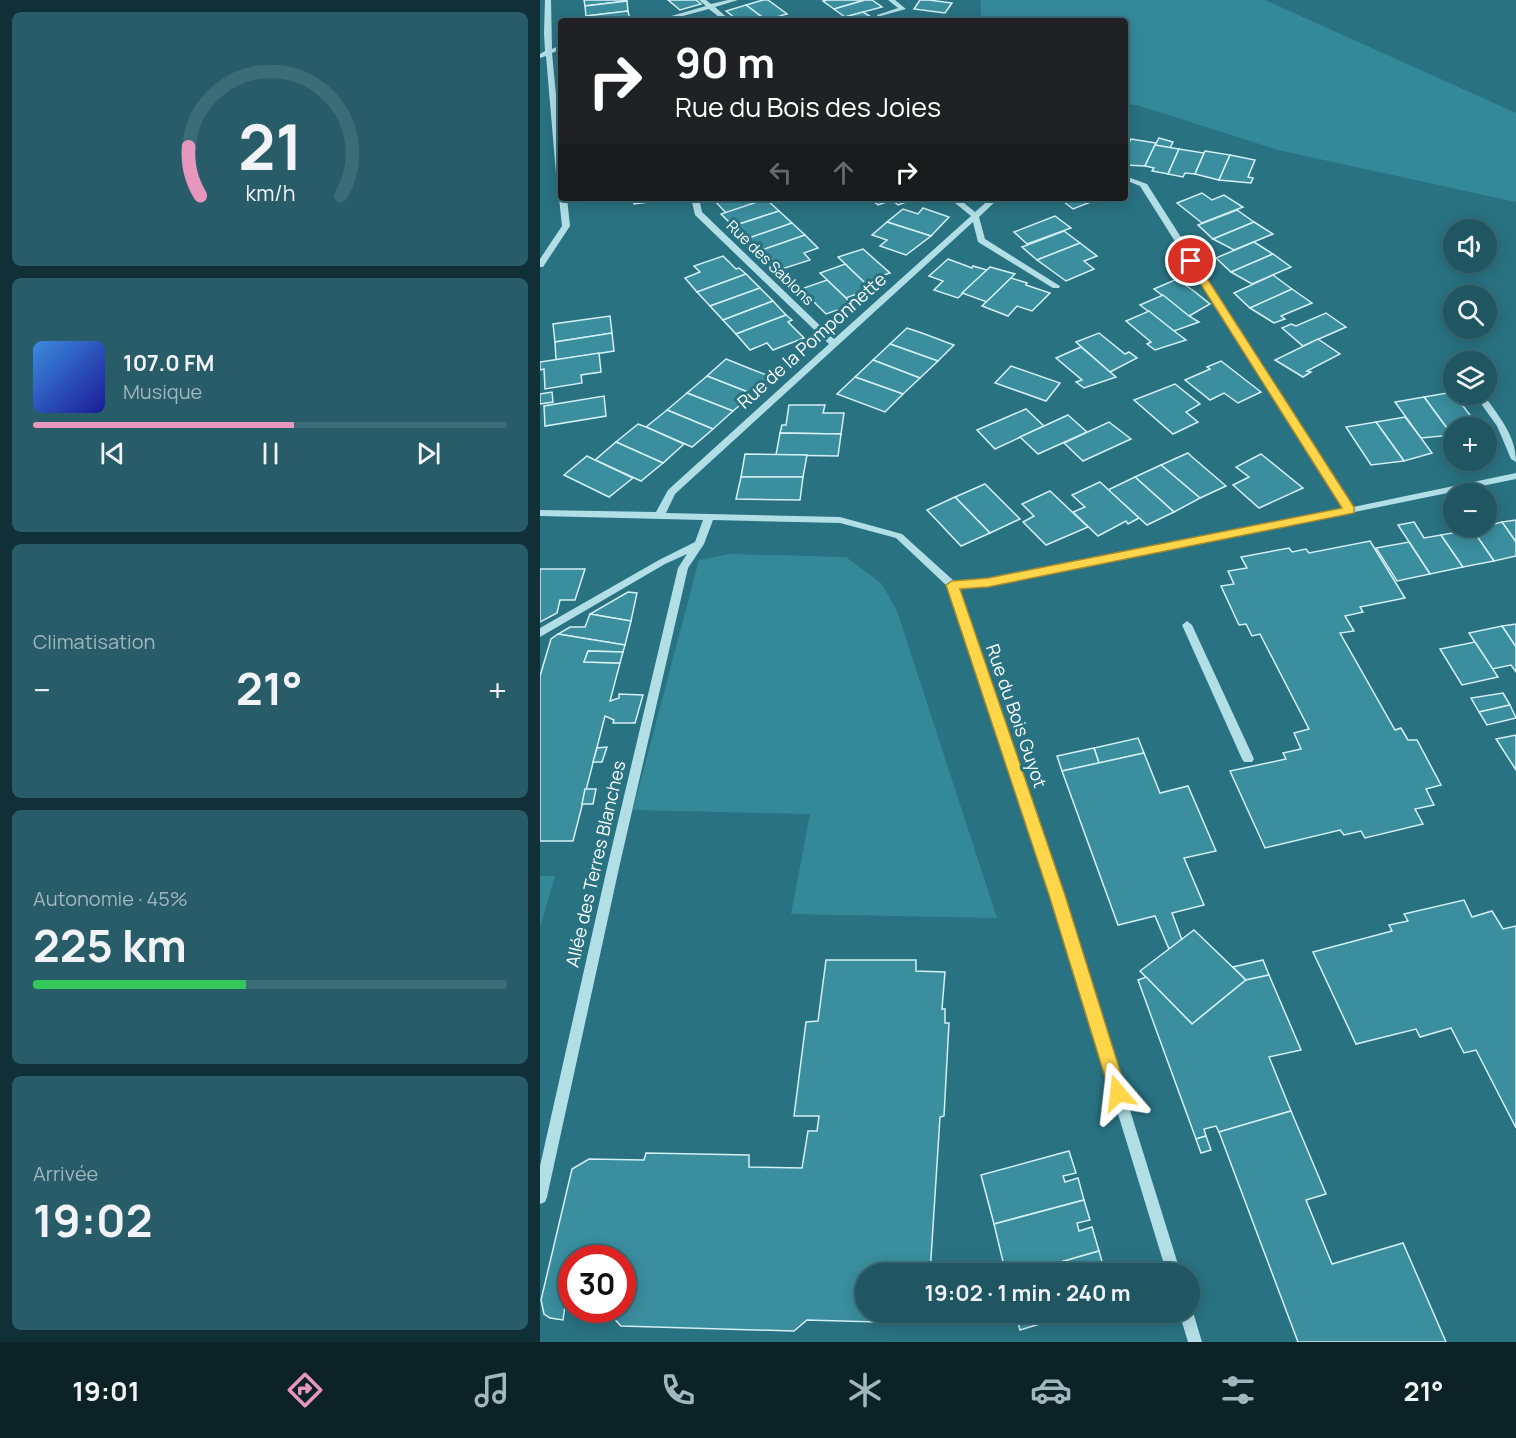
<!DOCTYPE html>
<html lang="fr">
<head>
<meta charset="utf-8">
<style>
  body { margin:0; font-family:Manrope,sans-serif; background:#275c68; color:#f1f3f6; height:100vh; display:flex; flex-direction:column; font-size:22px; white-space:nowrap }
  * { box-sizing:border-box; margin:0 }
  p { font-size:20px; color:#a1b7be }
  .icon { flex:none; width:33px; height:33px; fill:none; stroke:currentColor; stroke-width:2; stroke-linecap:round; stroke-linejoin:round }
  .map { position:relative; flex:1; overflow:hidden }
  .details { display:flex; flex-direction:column; gap:12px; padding:12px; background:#112f36; width:540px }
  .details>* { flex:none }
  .hud { position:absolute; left:18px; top:18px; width:570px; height:183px; border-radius:6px; box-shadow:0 3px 15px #0003,0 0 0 2px #3c6c77; background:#202124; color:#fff; overflow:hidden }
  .controls { position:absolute; left:903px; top:219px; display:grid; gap:12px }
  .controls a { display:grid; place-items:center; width:54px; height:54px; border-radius:50%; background:#1f5662; box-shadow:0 3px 15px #0003,0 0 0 2px #3c6c77; font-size:30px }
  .speed { position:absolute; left:18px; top:1245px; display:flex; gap:12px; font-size:30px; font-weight:700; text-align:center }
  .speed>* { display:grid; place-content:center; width:78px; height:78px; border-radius:50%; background:#1f5662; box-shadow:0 3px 15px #0003,0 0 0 2px #3c6c77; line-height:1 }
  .speed .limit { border:9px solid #d22; background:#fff; color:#111 }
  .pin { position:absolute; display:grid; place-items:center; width:51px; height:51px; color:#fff; margin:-26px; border:3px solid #fff; border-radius:50%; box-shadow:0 2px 6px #0007 }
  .me { position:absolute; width:66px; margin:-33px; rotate:343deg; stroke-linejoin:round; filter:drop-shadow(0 0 4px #0008) }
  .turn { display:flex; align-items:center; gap:21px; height:126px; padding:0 18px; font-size:27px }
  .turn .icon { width:78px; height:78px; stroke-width:2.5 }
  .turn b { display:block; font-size:42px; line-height:51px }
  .lanes { display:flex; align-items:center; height:57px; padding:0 18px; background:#0003; justify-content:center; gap:30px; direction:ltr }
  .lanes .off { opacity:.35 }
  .big { font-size:45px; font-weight:700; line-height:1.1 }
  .details .card { flex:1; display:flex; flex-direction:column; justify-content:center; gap:9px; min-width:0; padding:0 21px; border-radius:9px; background:#275c68 }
  .details .dial { align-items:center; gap:0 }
  .dial svg { height:156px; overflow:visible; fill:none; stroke:#3c6c77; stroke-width:7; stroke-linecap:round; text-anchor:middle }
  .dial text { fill:#f1f3f6; stroke:none }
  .song { display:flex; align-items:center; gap:18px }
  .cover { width:72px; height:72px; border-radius:9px; background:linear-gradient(135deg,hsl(210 70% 55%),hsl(240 70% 35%)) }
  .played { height:6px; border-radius:3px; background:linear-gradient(90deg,#e797bd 55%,#3c6c77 55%) }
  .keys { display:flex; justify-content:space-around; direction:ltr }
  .heat { display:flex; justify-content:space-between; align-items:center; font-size:33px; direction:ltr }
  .charge { height:9px; border-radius:4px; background:linear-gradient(90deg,#34c759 45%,#3c6c77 0) }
  .trip { position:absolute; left:315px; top:1263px; width:345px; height:60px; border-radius:30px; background:#1f5662; box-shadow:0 3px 15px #0003,0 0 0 2px #3c6c77; font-weight:700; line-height:60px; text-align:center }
  .tabs { display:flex; height:96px; justify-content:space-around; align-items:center; background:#0c2227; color:#a1b7be }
  .tabs .icon { width:42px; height:42px }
  .tabs .on { color:#e797bd }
  .tabs b { font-size:27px; color:#f1f3f6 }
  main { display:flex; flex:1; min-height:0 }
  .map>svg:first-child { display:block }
  .green { fill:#348999 }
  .building { fill:#3a8e9e; stroke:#d5f0f5; stroke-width:1.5 }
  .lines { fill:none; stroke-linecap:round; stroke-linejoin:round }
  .minor { fill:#b2dee6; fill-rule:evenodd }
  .route { fill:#ffd54a; stroke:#a68a30; stroke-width:1.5 }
  .labels { text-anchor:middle; stroke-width:6; stroke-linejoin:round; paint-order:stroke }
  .far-street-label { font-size:15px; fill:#fff; stroke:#297282 }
  .street-label { font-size:18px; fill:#fff; stroke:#297282 }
</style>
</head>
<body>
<main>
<section class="details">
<div class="card dial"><svg viewBox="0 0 100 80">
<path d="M14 69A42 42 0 1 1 86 69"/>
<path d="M14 69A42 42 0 0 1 8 44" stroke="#e797bd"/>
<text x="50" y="56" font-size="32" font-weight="700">21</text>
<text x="50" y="72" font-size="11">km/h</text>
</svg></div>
<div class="card">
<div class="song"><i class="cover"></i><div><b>107.0 FM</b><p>Musique</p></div></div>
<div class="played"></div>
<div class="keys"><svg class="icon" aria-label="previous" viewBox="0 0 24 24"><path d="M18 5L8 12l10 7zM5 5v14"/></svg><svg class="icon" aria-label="pause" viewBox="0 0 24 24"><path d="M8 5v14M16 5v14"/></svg><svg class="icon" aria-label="next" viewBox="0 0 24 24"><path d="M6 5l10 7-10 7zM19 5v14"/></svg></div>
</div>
<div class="card"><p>Climatisation</p>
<div class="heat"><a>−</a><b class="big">21°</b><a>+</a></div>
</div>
<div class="card"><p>Autonomie · 45%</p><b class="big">225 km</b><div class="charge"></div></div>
<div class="card"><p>Arrivée</p><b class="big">19:02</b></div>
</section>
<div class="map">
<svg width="976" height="1342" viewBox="0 0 976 1342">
  <rect width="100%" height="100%" fill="#297282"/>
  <g class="green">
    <polygon points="441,0 725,0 976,113 976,202 738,150 597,105 585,104 585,21 441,21"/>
    <polygon points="190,554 306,557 342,584 357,611 457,918 251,914 270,814 93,810 159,560"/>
    <polygon points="0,876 15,876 0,927"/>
  </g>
  <g class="building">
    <polygon points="44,0 86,0 87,1 45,6"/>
    <polygon points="128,0 156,0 161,4 140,10"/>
    <polygon points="223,0 228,0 247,14 226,20 206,5"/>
    <polygon points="287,0 325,0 294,9 283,1"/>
    <polygon points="325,0 332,0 342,7 305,17 294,9"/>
    <polygon points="380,0 389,0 412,3 405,13 374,9"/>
    <polygon points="87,1 88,11 46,16 45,6"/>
    <polygon points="206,5 226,20 199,21 186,11"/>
    <polygon points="88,11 90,20 47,21 46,16"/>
    <polygon points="323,12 336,20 293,21 305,17"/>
    <polygon points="619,138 633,142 630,148 615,145"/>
    <polygon points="591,139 616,143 605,166 585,165 585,150"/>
    <polygon points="615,145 639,149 628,174 612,171 614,168 605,166"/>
    <polygon points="639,149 664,153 655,174 645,173 643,177 628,174"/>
    <polygon points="665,151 690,155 679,180 655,174"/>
    <polygon points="690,155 715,160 708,177 713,178 711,183 679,180"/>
    <polygon points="662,193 672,200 684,195 703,207 662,223 637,203"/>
    <polygon points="93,198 140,198 94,204"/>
    <polygon points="180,198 229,198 186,213 174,200"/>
    <polygon points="330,198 377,198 358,205 352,200 338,205"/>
    <polygon points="519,198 561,198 533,209"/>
    <polygon points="226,199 239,211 193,226 181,214"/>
    <polygon points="383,208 409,217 391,236 347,222 363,209 378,214"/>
    <polygon points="697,210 714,222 673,239 658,225"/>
    <polygon points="239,211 252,223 206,239 193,226"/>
    <polygon points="515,216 531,228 487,244 474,232"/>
    <polygon points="347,222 391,236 366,255 340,246 347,240 332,235"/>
    <polygon points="714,222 733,234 694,250 673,239"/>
    <polygon points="252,223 265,235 219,251 206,239"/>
    <polygon points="524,231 540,243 497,260 482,247"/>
    <polygon points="265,235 278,248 264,253 270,260 242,269 228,255 224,257 219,251"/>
    <polygon points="714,242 733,254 691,272 676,258"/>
    <polygon points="540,243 557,256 544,261 554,269 526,281 497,260"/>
    <polygon points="323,249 350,273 324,282 298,257"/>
    <polygon points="733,254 751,267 712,284 691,272"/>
    <polygon points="183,256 196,269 199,268 206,274 157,292 145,278 160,272 154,266"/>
    <polygon points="408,259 432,268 433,266 447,270 418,298 394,290 403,281 389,276"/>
    <polygon points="305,264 324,282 331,289 306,298 280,273"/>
    <polygon points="450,267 475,274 447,302 422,293"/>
    <polygon points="206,274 220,288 170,306 157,292"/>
    <polygon points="733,275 752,289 710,308 694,293"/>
    <polygon points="471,278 487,283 486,285 510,293 492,311 477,306 468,316 442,306"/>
    <polygon points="637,279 655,292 670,304 649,316 614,289"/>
    <polygon points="287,280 306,298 312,305 286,314 261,289"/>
    <polygon points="220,288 233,301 183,320 170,306"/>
    <polygon points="752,289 772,303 741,316 745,319 734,323 710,308"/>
    <polygon points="623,295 649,316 659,322 634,331 600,305"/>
    <polygon points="233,301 246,315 196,334 183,320"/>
    <polygon points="609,311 634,331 646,340 615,350 607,344 611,342 586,321"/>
    <polygon points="786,313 806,327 763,346 742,328 751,324 756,326"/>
    <polygon points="246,315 252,320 248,322 264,338 233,350 227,343 210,350 196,334"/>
    <polygon points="70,316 72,333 15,342 13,324"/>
    <polygon points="367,328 382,333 414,345 398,361 350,344"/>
    <polygon points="72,333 74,351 16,360 15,342"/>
    <polygon points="559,333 585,354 589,352 597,358 570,372 536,342"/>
    <polygon points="778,339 800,354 767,371 771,372 763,377 735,360"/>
    <polygon points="350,344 398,361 380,378 333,360"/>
    <polygon points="541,347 570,372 576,377 544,388 536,382 542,380 516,358"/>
    <polygon points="59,353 61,372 41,375 42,383 5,389 4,369 0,370 0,362"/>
    <polygon points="186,359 211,369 232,377 213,394 167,376"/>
    <polygon points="333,360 380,378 363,394 315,377"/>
    <polygon points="681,361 721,392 698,403 684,393 670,400 645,380 670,369 667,367"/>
    <polygon points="471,366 520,383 506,401 455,383"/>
    <polygon points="167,376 213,394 193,411 147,393"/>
    <polygon points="315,377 363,394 345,412 297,394"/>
    <polygon points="635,384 660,404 646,412 658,422 633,434 594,400"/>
    <polygon points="12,392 13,402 0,404 0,394"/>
    <polygon points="913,392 914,394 939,427 914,428 912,435 884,397"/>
    <polygon points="147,393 193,411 173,429 127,410"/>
    <polygon points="64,396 66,416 5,426 4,406"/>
    <polygon points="884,397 912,435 881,438 855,402"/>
    <polygon points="249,405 285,405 283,413 304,413 301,434 240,433 242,425 246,425"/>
    <polygon points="486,409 504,426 455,449 437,430"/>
    <polygon points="127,410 173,429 152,447 106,427"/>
    <polygon points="528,415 547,432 498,454 480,437"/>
    <polygon points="865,417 881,438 892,453 864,461 836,422"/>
    <polygon points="569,422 591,439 543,461 524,443"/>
    <polygon points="836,422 864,461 831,465 806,427"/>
    <polygon points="98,424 106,427 144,444 123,463 76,442"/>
    <polygon points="240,433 301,434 298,456 236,455"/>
    <polygon points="76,442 123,463 101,481 55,460"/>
    <polygon points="648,453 651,456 686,486 660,498 621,465"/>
    <polygon points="205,454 267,455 263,477 201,477"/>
    <polygon points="721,454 763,488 719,508 693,485 709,477 696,467"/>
    <polygon points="47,456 55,460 93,478 69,497 24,475"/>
    <polygon points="621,465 660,498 634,512 595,477"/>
    <polygon points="201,477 263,477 260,500 196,499"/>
    <polygon points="595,477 634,512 607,525 568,490"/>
    <polygon points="560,482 599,518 588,524 586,521 558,536 533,512 545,507 532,495"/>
    <polygon points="445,484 480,519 450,533 415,497"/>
    <polygon points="510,491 548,527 506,545 483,522 494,516 482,504"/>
    <polygon points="415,497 450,533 421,546 387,510"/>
    <polygon points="976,520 976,542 962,522"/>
    <polygon points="874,522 884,538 901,535 923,567 890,574 858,525"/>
    <polygon points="962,522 976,542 976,556 954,561 930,526 946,526"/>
    <polygon points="914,526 930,526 954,561 923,567 901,535 918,532"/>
    <polygon points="830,541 865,598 820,607 823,612 805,616 814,631 800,633 855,730 861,728 868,740 877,740 901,785 886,789 894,805 875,809 883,824 825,838 821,831 804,835 800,830 725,848 690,771 746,759 743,753 761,749 754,733 769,729 720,634 712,636 706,624 699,625 681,586 694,584 688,571 707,568 701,557 749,548 752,552 766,549 769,553"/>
    <polygon points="869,542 890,574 857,581 836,548"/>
    <polygon points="0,569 45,569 35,600 20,600 17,613 0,622"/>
    <polygon points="88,592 97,593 91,621 50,614"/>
    <polygon points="50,614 91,621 85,645 18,634 30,627 45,627"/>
    <polygon points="976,624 976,647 962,626"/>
    <polygon points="962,626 976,647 976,672 971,665 952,669 929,633"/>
    <polygon points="18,634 85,645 83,652 48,651 44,662 80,663 70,701 79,698 79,694 103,695 95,723 73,723 74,720 65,716 33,841 0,841 0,676 11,639"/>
    <polygon points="935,642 958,677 922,685 900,649"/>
    <polygon points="48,651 83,652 80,663 44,662"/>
    <polygon points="963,693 970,705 939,712 931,698"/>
    <polygon points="970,705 976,718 947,725 939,712"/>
    <polygon points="976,735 976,770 956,739"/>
    <polygon points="598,738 604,753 559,763 554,748"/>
    <polygon points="67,747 62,762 53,762 57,748"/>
    <polygon points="554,748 559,763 522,771 517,756"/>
    <polygon points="604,753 620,793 648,786 676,851 644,858 664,905 632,913 642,940 629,949 615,916 578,925 522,771"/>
    <polygon points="45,789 56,789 53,804 42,804"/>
    <polygon points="924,900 932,917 952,911 963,929 976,926 976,1128 936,1050 924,1053 911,1028 880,1037 876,1029 816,1044 773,952 852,931 849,925 868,921 864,914"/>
    <polygon points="654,930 706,980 652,1024 600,971"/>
    <polygon points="286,960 376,960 376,971 405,972 402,1009 405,1009 405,1023 409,1023 404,1116 400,1117 390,1274 326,1274 326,1312 339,1312 337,1322 267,1320 254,1331 81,1326 66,1310 82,1310 82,1258 32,1258 32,1306 25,1306 23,1320 10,1318 4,1314 1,1300 32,1169 49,1159 104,1160 106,1153 209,1155 209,1167 262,1168 268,1131 277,1131 279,1116 254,1116 266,1022 278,1021"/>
    <polygon points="723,960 729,975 706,980 693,967"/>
    <polygon points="729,975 761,1050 729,1057 751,1111 679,1132 676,1126 664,1129 666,1136 656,1139 598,980 606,977 652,1024 706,980"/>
    <polygon points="751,1111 786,1194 766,1200 792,1264 863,1243 906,1342 758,1342 679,1132"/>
    <polygon points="666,1136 671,1150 661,1153 656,1139"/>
    <polygon points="529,1151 536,1173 523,1176 525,1182 538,1178 544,1200 454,1224 441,1175"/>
    <polygon points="544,1200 550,1220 537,1223 539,1231 552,1227 559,1251 479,1274 466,1274 454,1224"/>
    <polygon points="559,1251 565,1272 560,1274 479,1274"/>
    <polygon points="475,1312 539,1312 480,1330"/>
  </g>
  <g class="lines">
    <g class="minor">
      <polygon points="5,0 11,0 12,49 21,45 21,49 12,53 21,147 21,187 17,185 6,56 0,58 0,54 5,51 4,33"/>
      <polygon points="159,0 166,0 171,4 188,0 198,0 175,7 191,21 184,21 169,9 124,21 114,21 166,6"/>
      <polygon points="348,0 355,0 366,9 337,17 337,15 358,8"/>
      <polygon points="585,176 607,184 813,507 976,473 976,479 448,587 418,588 523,895 641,1274 627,1274 511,895 408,587 356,538 300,523 173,520 164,544 148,568 79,868 7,1197 5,1202 0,1204 0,1166 67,868 138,568 147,554 125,564 0,637 0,628 119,560 155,542 163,520 0,516 0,510 116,512 128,490 289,344 155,215 151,198 159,198 162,212 294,339 431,216 409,198 418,198 435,212 451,198 459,198 439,217 445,239 520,286 519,288 513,288 438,242 433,222 135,494 126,513 300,517 362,534 414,581 448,579 804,509 600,186 585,180"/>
      <polygon points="21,196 21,198 27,198 30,226 3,267 0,267 0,259 22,226 19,198"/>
      <path d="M934,394H943C958,415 976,435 976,462L971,459L957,426Z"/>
      <polygon points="647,621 652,625 714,759 712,762 704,762 702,759 642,625"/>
      <polygon points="650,1306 653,1312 662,1342 648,1342 639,1312 650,1312"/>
    </g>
  </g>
  <polygon class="route" points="651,258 656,261 814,507 814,513 448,587 420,589 525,895 587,1093 584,1099 578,1101 572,1099 570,1093 509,895 406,585 412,581 448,578 802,508 646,261"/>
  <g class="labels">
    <g class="far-street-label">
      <text transform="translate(230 263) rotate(44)" y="5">Rue des Sablons</text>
    </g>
    <g class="street-label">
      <text transform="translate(272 341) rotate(-42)" y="6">Rue de la Pomponnette</text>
      <text transform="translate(476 716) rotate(71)" y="6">Rue du Bois Guyot</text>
      <text transform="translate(56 864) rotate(-77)" y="6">Allée des Terres Blanches</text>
    </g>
  </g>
</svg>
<div class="controls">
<a><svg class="icon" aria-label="sound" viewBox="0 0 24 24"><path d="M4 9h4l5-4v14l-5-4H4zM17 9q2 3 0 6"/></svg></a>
<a><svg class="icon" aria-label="search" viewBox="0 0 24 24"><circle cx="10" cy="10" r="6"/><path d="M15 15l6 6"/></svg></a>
<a><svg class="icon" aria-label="layers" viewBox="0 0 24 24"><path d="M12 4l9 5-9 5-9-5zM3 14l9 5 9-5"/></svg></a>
<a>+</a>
<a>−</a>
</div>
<div class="speed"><div class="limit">30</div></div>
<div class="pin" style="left:651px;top:261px;background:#d93025"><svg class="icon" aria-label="arrive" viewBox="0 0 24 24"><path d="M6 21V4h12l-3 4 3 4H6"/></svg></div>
<svg class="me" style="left:578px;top:1093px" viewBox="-20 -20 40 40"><path d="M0-17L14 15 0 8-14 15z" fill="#ffd54a" stroke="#fff" stroke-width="4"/></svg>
<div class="trip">19:02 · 1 min · 240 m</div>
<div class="hud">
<div class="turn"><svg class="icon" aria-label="right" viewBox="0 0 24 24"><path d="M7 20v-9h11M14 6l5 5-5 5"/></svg><div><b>90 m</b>Rue du Bois des Joies</div></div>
<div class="lanes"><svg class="icon off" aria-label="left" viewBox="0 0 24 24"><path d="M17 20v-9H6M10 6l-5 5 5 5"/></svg><svg class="icon off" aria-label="ahead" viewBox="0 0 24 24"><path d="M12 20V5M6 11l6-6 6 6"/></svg><svg class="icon" aria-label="right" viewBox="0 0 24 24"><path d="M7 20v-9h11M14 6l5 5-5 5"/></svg></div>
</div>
</div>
</main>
<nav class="tabs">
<b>19:01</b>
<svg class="icon on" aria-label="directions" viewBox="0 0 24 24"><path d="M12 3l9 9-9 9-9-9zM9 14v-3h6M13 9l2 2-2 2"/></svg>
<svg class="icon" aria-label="music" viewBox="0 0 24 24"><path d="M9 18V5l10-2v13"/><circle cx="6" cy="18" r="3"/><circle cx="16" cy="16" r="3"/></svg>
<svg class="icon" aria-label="phone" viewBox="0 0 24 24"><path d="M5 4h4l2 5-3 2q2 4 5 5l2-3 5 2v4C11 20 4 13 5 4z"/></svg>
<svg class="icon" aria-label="climate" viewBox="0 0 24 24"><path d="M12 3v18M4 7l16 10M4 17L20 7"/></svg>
<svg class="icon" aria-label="car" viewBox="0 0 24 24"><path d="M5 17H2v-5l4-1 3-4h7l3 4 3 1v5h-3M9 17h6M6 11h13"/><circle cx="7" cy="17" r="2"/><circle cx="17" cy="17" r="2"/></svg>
<svg class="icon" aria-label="filters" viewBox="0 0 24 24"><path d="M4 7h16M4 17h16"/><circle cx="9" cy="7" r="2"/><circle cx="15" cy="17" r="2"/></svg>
<b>21°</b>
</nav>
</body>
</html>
